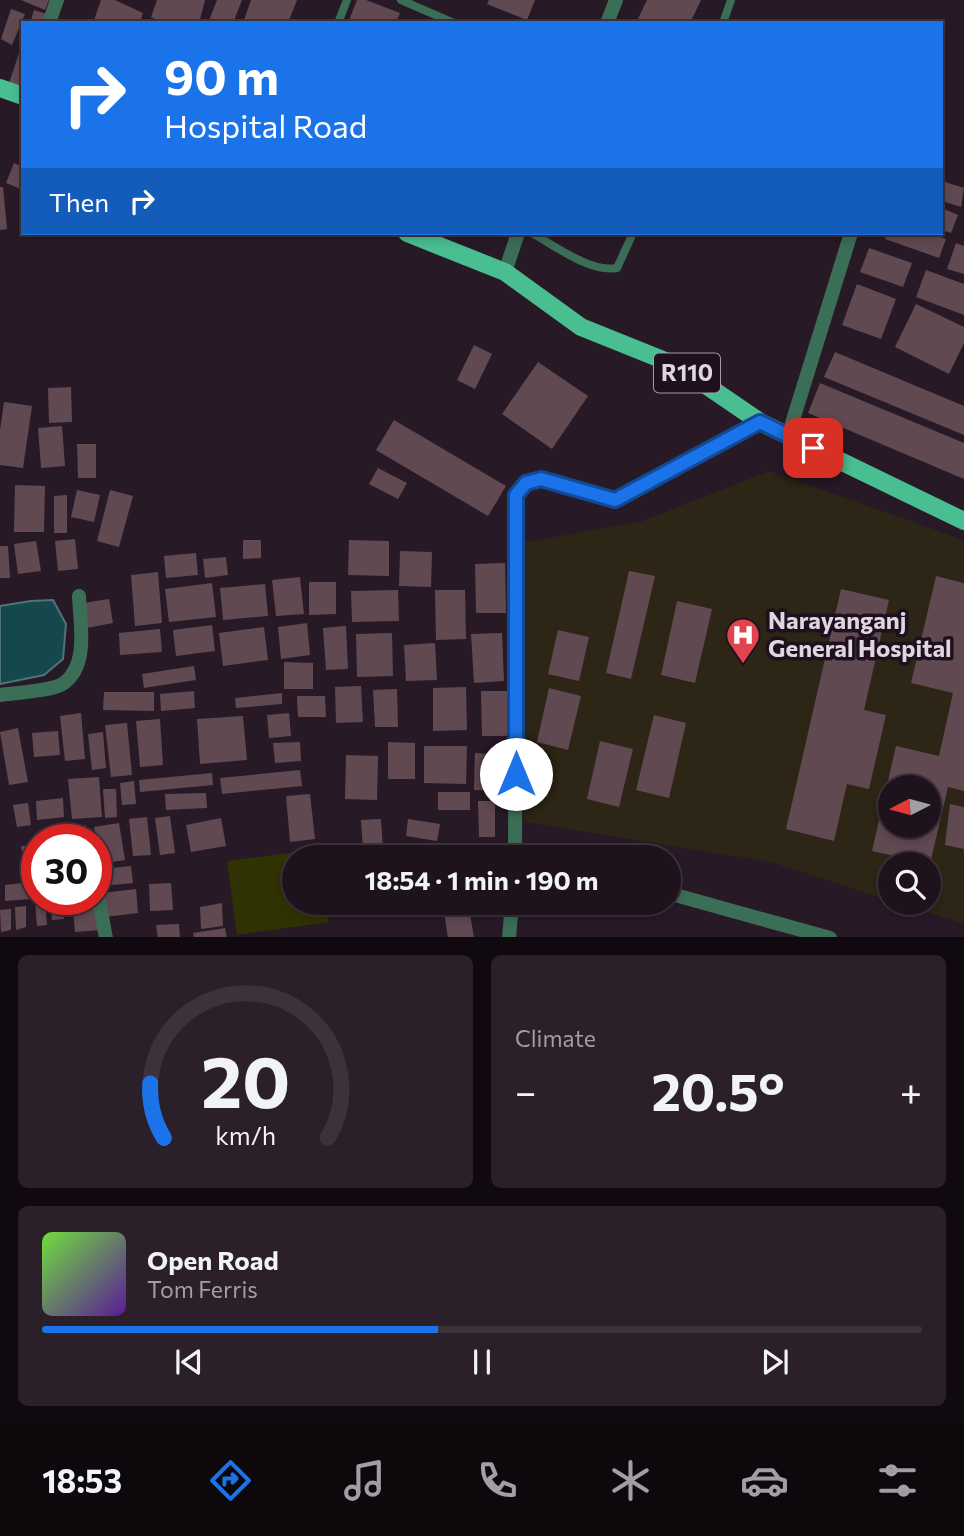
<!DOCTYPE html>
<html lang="en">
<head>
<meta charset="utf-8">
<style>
  body { margin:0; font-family:Commissioner,sans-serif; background:#2b202a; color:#f1f3f6; height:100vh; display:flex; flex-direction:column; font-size:26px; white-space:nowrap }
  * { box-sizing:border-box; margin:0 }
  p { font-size:23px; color:#a19ea4 }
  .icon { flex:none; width:38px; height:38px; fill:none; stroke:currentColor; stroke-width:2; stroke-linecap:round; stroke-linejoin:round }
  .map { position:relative; height:937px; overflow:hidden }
  .details { display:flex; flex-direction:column; gap:18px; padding:18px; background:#100a10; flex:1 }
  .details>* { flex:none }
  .hud { position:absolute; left:21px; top:21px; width:922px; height:214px; border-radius:0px; box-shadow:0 4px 10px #0003,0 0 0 2px #3c323b; background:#1a73e8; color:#fff; overflow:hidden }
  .needle { width:46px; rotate:264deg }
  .controls { position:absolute; left:878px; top:775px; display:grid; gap:14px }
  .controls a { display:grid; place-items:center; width:63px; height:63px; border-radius:50%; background:#1e131d; box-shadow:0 4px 10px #0003,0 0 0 2px #3c323b; font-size:35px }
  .speed { position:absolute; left:21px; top:824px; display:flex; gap:14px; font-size:35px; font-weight:700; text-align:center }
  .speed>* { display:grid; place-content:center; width:91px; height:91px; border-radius:50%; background:#1e131d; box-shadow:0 4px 10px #0003,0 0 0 2px #3c323b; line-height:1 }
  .speed .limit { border:10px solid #d22; background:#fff; color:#111 }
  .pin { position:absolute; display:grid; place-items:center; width:60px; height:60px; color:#fff; margin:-30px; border-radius:14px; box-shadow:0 4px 10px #0006 }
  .me { position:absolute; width:77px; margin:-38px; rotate:0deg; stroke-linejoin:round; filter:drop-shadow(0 0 5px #0008) }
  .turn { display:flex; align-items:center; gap:24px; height:147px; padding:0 28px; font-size:32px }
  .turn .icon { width:91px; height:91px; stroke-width:2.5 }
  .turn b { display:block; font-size:49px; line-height:60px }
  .then { display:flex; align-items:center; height:66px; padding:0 28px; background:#0003; gap:14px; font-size:26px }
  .big { font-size:52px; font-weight:700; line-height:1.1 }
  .details .card { flex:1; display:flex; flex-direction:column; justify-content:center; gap:10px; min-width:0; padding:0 24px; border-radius:10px; background:#2b202a }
  .details .dial { align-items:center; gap:0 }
  .dial svg { height:182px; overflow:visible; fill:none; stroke:#3c323b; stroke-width:7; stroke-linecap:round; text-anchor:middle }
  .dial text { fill:#f1f3f6; stroke:none }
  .song { display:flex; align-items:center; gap:21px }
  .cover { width:84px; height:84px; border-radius:10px; background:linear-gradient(135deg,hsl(100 70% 55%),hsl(270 70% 35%)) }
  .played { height:7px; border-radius:4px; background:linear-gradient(90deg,#1a73e8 45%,#3c323b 45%) }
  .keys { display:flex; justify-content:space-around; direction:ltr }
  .heat { display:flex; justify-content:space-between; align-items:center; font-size:38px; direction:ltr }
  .details .tiles { flex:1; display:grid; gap:18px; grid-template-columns:1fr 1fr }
  .card:last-child { grid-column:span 2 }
  .trip { position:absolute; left:282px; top:845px; width:399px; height:70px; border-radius:35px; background:#1e131d; box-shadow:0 4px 10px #0003,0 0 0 2px #3c323b; font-weight:700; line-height:70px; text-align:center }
  .tab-bar { display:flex; height:112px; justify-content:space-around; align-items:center; background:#0c080c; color:#a19ea4 }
  .tab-bar .icon { width:49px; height:49px }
  .tab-bar .selected { color:#1a73e8 }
  .tab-bar b { font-size:32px; color:#f1f3f6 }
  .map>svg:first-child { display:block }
  .medical { fill:#2d2515; fill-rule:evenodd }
  .green { fill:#303203 }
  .water { fill:#14484c; stroke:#517378; stroke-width:2 }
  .building { fill:#614952; fill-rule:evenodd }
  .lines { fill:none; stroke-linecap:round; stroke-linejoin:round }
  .lane { stroke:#3b6e57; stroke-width:8 }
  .street { stroke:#3b6e57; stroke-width:14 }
  .primary { stroke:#49be90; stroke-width:18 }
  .route-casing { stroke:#114b97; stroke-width:18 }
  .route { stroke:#1a73e8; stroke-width:12 }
  .labels { text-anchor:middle; stroke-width:7; stroke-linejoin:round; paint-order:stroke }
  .shield { fill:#1e101e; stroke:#a69ba6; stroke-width:2 }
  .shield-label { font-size:23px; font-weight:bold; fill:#e0d6e0 }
  .poi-label { font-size:24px; font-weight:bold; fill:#e0d6e0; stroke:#1e101e; text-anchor:start }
</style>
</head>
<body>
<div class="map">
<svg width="964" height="938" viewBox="0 0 964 938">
  <rect width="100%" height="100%" fill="#281927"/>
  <path class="medical" d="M769,471L964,540V924L898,903H929V864H891V901L771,862L524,822L519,543L640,522ZM891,788H929V826H891Z"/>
  <polygon class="green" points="319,849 320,857 294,858 294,903 326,903 329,922 237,935 227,861"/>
  <polygon class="water" points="53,600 66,624 63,659 44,675 0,684 0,606 31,601"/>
  <g class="building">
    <polygon points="21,0 49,0 45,10"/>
    <polygon points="101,0 115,0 143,13 140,23 93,23"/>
    <polygon points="157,0 205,0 199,23 163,23 151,17"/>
    <polygon points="217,0 242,0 233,23 208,23"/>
    <polygon points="251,0 297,0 288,23 243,23"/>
    <polygon points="357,0 366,0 400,13 396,23 348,23"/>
    <polygon points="489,0 535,0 527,20 487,4"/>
    <polygon points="647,0 701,0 690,23 636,23"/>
    <polygon points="11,9 25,14 12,45 1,39"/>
    <polygon points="34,10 47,14 44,23 30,23"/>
    <polygon points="22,44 23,85 21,91 8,86"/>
    <polygon points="14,163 23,167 23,190 6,183"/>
    <polygon points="942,181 964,188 961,207 942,201"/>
    <polygon points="0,187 3,187 7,229 0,230"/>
    <polygon points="942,208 958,215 951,233 942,230"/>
    <polygon points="887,233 927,233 946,239 939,258 885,239"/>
    <polygon points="956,243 964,246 964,274 947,269"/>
    <polygon points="869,248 912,263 903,287 860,272"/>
    <polygon points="926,270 964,284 964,315 916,297"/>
    <polygon points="857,284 896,299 881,339 842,325"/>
    <polygon points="916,304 964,327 964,343 949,374 895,347"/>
    <polygon points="474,345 492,354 475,389 457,380"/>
    <polygon points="835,352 964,406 964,435 824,377"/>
    <polygon points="538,362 588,396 552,449 502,414"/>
    <polygon points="820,383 964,443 964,479 808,413"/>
    <polygon points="71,387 72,422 49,423 48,388"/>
    <polygon points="4,402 32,406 23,468 0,465 0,430"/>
    <polygon points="394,420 506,486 488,516 376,450"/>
    <polygon points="62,426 65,466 41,468 38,428"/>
    <polygon points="77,444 96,444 96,478 78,478"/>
    <polygon points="378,468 407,483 398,499 369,484"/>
    <polygon points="15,485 45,486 44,532 14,532"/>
    <polygon points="77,490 100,495 94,522 71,517"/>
    <polygon points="110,490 133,496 119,547 97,541"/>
    <polygon points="67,495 67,533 54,533 54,496"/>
    <polygon points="75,539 78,569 58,571 55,541"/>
    <polygon points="243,540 261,540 261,558 243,559"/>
    <polygon points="349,540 389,541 389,576 348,575"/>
    <polygon points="36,541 41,571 18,574 14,544"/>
    <polygon points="0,546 8,546 10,578 0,578"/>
    <polygon points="400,551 432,552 431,587 399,586"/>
    <polygon points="196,553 198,575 166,578 164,556"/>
    <polygon points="226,557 228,575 205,578 203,559"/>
    <polygon points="505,563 506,613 476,613 475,564"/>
    <polygon points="629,571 655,576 631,679 606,673"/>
    <polygon points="158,572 162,623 135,626 131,575"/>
    <path d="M936,576L964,583V791L948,787L930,864L872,851L896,746L939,756L953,693L911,683ZM891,788H929V826H891Z"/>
    <polygon points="300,577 304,614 276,616 272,580"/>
    <polygon points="309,582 336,582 336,614 309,615"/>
    <polygon points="212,583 216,617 169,622 165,589"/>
    <polygon points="265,584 268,616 223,620 220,588"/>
    <polygon points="841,589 889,600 864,710 886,715 869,789 847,784 834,841 786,829"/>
    <polygon points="398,590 399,621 352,622 351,591"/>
    <polygon points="435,590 465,590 466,639 436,640"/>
    <polygon points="109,599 113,623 87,628 83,603"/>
    <polygon points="677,601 712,609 695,683 661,675"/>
    <polygon points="307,623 310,655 281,659 278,627"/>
    <polygon points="212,625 215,651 176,656 173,630"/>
    <polygon points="346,626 348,669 326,670 323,628"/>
    <polygon points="264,627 268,660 223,666 219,633"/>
    <polygon points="160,629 162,652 120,655 119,633"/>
    <polygon points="558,630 589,637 579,681 548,674"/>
    <polygon points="392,633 393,676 357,677 356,634"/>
    <polygon points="502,633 504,681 474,683 471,634"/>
    <polygon points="435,643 437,680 406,681 404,645"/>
    <polygon points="284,662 313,663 313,689 284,689"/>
    <polygon points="194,666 196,680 144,688 142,674"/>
    <polygon points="361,686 363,722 336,723 335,687"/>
    <polygon points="466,687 467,730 433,731 433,688"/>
    <polygon points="549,688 581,696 568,750 537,742"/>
    <polygon points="397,689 398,727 375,727 373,690"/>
    <polygon points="194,691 195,708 161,711 160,694"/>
    <polygon points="481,691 508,691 508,736 482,736"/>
    <polygon points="104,692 154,692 154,711 103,710"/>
    <polygon points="282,693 282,704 236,708 235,698"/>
    <polygon points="297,696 325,696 326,717 298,717"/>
    <polygon points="81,713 85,759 65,761 60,716"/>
    <polygon points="289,713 291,736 269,738 267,715"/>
    <polygon points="654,715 686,723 669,798 636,790"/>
    <polygon points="243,716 247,760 200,764 197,719"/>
    <polygon points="160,719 163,765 140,767 136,721"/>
    <polygon points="127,723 132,775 111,777 105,725"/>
    <polygon points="18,728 28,782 9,785 0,732"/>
    <polygon points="58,731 60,755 34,757 32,733"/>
    <polygon points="103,732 106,768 92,770 88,734"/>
    <polygon points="600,741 633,749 619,807 587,799"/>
    <polygon points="300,742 301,761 275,763 273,743"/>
    <polygon points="388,742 415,743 415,779 388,779"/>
    <polygon points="424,746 467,746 466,784 424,783"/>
    <polygon points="475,753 503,755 501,791 474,790"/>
    <polygon points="346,755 378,756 377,800 345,799"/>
    <polygon points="300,770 302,786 222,794 220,778"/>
    <polygon points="212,773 213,785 140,792 139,780"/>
    <polygon points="99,777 102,817 72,819 68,779"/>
    <polygon points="134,781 136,804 122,805 120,783"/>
    <polygon points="103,789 116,789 117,817 105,818"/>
    <rect x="438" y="792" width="32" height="18"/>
    <polygon points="206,793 207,808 166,810 165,794"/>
    <polygon points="310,794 315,839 290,842 286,796"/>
    <polygon points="63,798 64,817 37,820 36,801"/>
    <polygon points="478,801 495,801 495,837 479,837"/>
    <polygon points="28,803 31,825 17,827 13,805"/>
    <polygon points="950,804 964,807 964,849 945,845"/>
    <polygon points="170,816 175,853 160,855 155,818"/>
    <polygon points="147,817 151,855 133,856 129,819"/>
    <polygon points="221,818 226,846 191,852 186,825"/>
    <polygon points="381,819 383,849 363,851 361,820"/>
    <polygon points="408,819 440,824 437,841 406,836"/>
    <polygon points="119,823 125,860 100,864 94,827"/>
    <polygon points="86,825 88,840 68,840 67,827"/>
    <polygon points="418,844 420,858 400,858 398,847"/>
    <polygon points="37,845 37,856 23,857 21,846"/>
    <polygon points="22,862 37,862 37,878 24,878"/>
    <polygon points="131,866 133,883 103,886 101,869"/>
    <polygon points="31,882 32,899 5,901 5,885"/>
    <polygon points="171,883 173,910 150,911 149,884"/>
    <polygon points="136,889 138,913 105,917 102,893"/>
    <polygon points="35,900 45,900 47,925 37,926"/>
    <polygon points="50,900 62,900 64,919 52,920"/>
    <polygon points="72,900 97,900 100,930 75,932"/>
    <polygon points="222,903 223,926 201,929 200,907"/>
    <polygon points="26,906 26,927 16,930 15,907"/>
    <polygon points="469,908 474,938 448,938 444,912"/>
    <polygon points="11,909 11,930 1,932 0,910"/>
    <polygon points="179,924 180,938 158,938 156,925"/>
    <polygon points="225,928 227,938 194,938 193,933"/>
  </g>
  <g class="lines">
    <g class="lane">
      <polyline points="401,0 454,23"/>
      <polyline points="338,23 347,0"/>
      <polyline points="723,23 731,0"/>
      <path d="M532,233C555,246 591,273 617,268L633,233"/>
    </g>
    <g class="street">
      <polyline points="49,23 57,0"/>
      <polyline points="607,23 616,0"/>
      <polyline points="505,272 518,233"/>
      <polyline points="788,436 851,233"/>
      <path d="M0,695C14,693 54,691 64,683C89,665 80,623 79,596"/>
      <polyline points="516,852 537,858"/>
      <polyline points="515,858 516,495 526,483 541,479 615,500 760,422"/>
      <polyline points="96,885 106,938"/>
      <polyline points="668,893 830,938"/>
      <polyline points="509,938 512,903"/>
    </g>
    <g class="primary">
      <polyline points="0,88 23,96"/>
      <polyline points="407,233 505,272 581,327 678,366 760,422 964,521"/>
    </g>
  </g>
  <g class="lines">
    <g class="route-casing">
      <polyline id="route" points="516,774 516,495 526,483 541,479 615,500 760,422 813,448"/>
    </g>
    <use href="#route" class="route"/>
  </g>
  <defs>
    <g id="hospital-pin" transform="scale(1.75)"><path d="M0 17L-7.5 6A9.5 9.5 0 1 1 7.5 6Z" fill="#e0444e" stroke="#1e101e"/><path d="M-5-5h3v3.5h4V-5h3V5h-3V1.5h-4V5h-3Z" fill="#fff"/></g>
  </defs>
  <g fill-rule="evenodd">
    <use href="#hospital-pin" x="743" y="635"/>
  </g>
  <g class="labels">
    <rect class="shield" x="654" y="353.5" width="66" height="39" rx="5"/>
    <g class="shield-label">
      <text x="687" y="381">R110</text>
    </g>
    <g class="poi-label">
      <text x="768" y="629">Narayanganj<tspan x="768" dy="28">General Hospital</tspan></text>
    </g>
  </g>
</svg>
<div class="controls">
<a><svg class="needle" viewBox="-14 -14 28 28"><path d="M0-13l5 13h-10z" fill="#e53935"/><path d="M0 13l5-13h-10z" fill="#a19ea4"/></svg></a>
<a><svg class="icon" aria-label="search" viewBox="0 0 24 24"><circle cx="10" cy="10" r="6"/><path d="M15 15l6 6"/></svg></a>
</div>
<div class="speed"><div class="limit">30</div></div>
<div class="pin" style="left:813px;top:448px;background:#d93025"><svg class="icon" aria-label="arrive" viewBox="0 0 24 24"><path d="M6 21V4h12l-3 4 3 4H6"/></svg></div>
<svg class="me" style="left:516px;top:774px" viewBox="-20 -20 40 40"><circle r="19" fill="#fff"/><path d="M0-13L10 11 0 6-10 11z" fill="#1a73e8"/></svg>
<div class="trip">18:54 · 1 min · 190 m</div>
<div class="hud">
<div class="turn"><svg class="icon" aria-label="right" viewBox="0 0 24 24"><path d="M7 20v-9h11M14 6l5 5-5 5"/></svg><div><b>90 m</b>Hospital Road</div></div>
<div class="then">Then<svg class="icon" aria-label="right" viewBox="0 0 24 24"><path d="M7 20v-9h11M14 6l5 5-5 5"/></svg></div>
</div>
</div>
<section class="details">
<div class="tiles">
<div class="card dial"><svg viewBox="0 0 100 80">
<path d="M14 69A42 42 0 1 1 86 69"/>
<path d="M14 69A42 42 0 0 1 8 45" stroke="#1a73e8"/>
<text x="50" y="56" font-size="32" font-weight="700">20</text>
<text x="50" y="72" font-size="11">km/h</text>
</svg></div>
<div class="card"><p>Climate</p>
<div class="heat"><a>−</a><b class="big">20.5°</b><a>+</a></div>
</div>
<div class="card">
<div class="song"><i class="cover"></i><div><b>Open Road</b><p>Tom Ferris</p></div></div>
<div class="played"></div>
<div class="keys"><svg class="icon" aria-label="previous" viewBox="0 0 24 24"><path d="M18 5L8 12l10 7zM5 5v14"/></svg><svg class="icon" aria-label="pause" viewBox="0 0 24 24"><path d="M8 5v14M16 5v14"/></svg><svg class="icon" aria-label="next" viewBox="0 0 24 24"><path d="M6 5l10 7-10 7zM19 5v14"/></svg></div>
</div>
</div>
</section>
<nav class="tab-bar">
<b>18:53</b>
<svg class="icon selected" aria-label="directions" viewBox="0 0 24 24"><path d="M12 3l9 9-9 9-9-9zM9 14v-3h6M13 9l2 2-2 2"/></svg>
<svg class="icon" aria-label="music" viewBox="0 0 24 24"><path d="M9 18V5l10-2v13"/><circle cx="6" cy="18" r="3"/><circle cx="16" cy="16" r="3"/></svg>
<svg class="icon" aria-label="phone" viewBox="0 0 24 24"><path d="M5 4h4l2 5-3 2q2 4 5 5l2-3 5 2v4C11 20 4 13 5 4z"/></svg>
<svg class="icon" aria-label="climate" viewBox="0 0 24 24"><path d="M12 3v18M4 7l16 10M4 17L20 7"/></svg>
<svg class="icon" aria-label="car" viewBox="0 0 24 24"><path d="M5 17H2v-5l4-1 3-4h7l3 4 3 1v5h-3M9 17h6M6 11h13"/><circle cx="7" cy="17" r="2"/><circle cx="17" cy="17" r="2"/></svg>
<svg class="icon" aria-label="filters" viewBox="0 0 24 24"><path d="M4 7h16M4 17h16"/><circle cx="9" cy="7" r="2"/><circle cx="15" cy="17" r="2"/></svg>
</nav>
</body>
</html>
